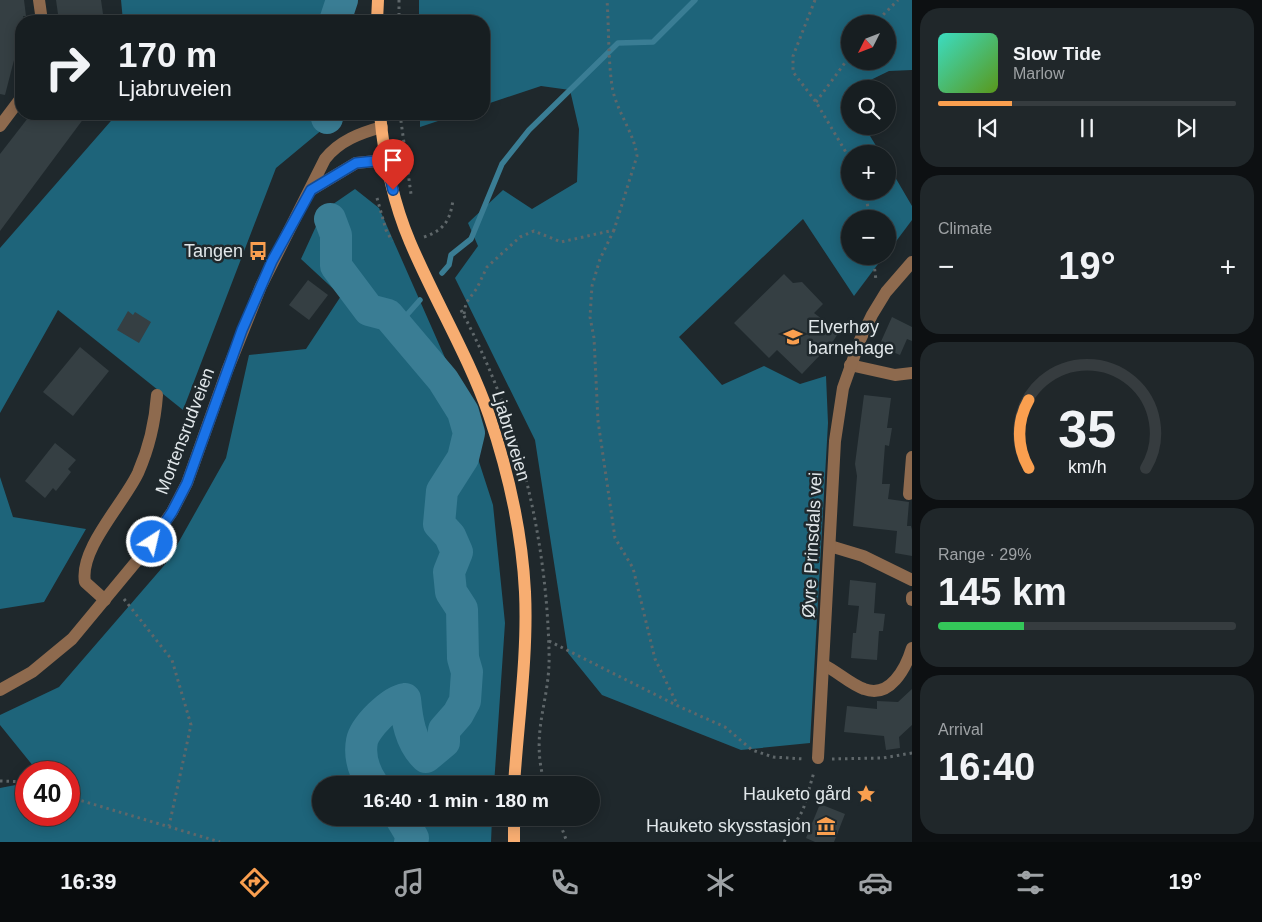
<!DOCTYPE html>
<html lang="en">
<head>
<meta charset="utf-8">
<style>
  body { margin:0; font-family:Helvetica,sans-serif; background:#20272a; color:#f1f3f6; height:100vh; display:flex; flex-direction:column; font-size:19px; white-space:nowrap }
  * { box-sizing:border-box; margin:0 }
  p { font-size:16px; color:#9ea2a5 }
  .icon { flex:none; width:28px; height:28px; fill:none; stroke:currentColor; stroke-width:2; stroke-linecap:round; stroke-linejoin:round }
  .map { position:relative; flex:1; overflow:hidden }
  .drawer { display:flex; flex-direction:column; gap:8px; padding:8px; background:#0d1012; width:350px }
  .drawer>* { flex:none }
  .hud { position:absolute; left:15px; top:15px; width:475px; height:105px; border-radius:20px; box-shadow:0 2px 12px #0003,0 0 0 1px #363c3f; background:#171e21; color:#f1f3f6; overflow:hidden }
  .needle { width:32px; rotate:228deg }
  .buttons { position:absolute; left:841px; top:15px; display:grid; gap:10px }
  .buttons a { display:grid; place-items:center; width:55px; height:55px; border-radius:50%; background:#171e21; box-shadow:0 2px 12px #0003,0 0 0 1px #363c3f; font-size:25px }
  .speed { position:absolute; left:15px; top:761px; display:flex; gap:10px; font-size:25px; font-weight:700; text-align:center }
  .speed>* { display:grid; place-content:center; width:65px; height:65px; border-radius:50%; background:#171e21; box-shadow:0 2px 12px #0003,0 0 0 1px #363c3f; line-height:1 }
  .speed .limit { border:8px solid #d22; background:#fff; color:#111 }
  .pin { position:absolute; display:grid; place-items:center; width:42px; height:42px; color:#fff; margin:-51px -21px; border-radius:50% 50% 50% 0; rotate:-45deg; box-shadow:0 0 5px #0007 }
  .pin .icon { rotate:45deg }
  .me { position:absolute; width:55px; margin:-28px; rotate:35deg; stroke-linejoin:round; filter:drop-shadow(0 0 4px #0008) }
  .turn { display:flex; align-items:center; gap:18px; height:105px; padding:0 20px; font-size:22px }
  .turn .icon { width:65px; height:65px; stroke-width:2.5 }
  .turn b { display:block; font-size:35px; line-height:42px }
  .big { font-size:38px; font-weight:700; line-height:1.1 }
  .drawer .tile { flex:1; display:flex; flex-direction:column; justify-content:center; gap:8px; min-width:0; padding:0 18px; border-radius:20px; background:#20272a }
  .drawer .dial { align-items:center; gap:0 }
  .dial svg { height:130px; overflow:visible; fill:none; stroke:#363c3f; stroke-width:7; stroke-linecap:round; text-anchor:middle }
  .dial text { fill:#f1f3f6; stroke:none }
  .song { display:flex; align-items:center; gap:15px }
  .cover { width:60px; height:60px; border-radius:8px; background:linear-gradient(135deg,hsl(170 70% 55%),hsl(90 70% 35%)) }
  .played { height:5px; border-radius:2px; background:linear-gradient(90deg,#fa9f4f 25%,#363c3f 25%) }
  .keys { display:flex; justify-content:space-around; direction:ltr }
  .heat { display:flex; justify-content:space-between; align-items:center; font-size:28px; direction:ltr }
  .charge { height:8px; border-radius:4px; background:linear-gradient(90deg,#34c759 29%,#363c3f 0) }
  .trip { position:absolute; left:312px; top:776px; width:288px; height:50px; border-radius:25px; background:#171e21; box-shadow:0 2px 12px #0003,0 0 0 1px #363c3f; font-weight:700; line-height:50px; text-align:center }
  .menu { display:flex; height:80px; justify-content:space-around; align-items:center; background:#090c0d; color:#9ea2a5 }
  .menu .icon { width:35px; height:35px }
  .menu .current { color:#fa9f4f }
  .menu b { font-size:22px; color:#f1f3f6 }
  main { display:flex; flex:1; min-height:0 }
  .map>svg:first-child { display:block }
  .forest { fill:#1e647a; fill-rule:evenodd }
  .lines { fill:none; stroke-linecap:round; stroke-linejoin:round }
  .stream { stroke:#3a7d94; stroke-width:5.5 }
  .river { stroke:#3a7d94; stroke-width:32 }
  .building { fill:#353f43 }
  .path { stroke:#5f676a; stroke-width:3; stroke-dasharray:2.5 4; stroke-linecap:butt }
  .minor { stroke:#8e6a4e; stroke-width:12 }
  .major { stroke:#f7ad71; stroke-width:12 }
  .route-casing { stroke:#114b97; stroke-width:12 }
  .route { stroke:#1a73e8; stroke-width:9 }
  .labels { text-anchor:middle; stroke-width:5; stroke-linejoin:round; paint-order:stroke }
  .poi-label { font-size:18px; fill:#e1e7ea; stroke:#1f282c; text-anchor:end }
  .street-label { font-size:18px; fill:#e1e7ea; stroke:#1f282c }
</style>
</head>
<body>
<main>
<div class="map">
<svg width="912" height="842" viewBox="0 0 912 842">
  <rect width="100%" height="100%" fill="#1f282c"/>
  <g class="forest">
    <polygon points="121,0 350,0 350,21 123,21"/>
    <path d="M419,0H912V70L889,71L844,93L850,103V126H864L881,154H850V191H888V165L912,206V220L888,252V219H850V256H884L854,296L803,219L679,337L722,385L764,366L800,384L826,376L828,423L810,743L741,750L602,695L568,653L535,440L455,278L478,246L468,223L503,190L532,209L577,182L579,129L570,90L541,86L484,105V21H419ZM850,24H888V61H850Z"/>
    <polygon points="117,114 341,114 276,168 183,410 58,310 0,413 0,248"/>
    <polygon points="420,114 459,114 420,127"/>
    <polygon points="355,189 379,208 446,360 493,505 505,623 494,785 321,785 321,818 492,818 491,842 0,842 0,788 26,783 26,815 69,815 69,772 38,772 0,725 0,715 59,687 168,561 226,458 249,355 306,349 341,296 301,259 323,211"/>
    <polygon points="0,477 13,517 86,529 44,602 0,609"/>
  </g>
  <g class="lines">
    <g class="stream">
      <polyline points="442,273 449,265 451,255 471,239 502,164 529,130 618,43 653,42 695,0"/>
      <polyline points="397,326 420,300"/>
    </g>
    <g class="river">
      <polyline points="335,21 342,0"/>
      <polyline points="327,114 327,118"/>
      <path d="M330,219L336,235V266L369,310L388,315L443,380L463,412L469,433L463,458L442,491L439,524L450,536L457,552L449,572L451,592L462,609L463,658L467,672L465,701L458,714L444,730V742L426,757C410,742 407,720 405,699C391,701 365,727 362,741C359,757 365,773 373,785"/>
      <polyline points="401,818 413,838 410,842"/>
    </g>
  </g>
  <g class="building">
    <polygon points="0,0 24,0 26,16 23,16 24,21 21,21 21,33 5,95 0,94"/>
    <polygon points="56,0 101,0 104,21 59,21"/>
    <polygon points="31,114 87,114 0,231 0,154"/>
    <polygon points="784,274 793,283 802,282 823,304 814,313 839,332 824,355 822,353 802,374 777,350 769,358 734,323"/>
    <polygon points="308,280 328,295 309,320 289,305"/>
    <polygon points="128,311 133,315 135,312 151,322 139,343 117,330"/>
    <polygon points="892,317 912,327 912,341 907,339 900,355 879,346"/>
    <polygon points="80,347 109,371 73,416 43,392"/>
    <polygon points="864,395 891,398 887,428 892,428 889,446 885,445 882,484 890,484 888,499 909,502 907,526 911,526 912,530 912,556 895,553 897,531 853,526 857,476 855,464"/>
    <polygon points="55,443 76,460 68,469 71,472 56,491 53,488 45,498 25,481"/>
    <polygon points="850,580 876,583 874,613 885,614 883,631 879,631 877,660 851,658 853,633 856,633 859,606 848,605"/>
    <polygon points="912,689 912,725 899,737 900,748 886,750 884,736 844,732 847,706 877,709 877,701 898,702"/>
    <polygon points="820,804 845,814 834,842 815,842 806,838"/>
  </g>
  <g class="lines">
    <g class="path">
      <polyline points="399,0 399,21"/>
      <polyline points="815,0 793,56 793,72 816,102 850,159"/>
      <polyline points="874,24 898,0"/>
      <polyline points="816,102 850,56"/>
      <polyline points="400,114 411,194"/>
      <polyline points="865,191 870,219"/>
      <polyline points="377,198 386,230 392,241"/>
      <polyline points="614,230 600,259 592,286 590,317 594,338 598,421 615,538 633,568 655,659 678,706"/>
      <path d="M424,237C444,230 450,221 453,200"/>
      <polyline points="873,256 876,280"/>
      <path d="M461,310C517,415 546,531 549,651C551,702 529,730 545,785"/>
      <path d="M464,314L466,303L477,288L487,267L520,237L534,231L561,242L614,230L637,156C634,132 616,111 612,86C608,58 609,28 607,0"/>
      <polyline points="124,599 172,660 191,725 169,826"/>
      <polyline points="549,641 678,706 725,727 752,750 773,757 804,759"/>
      <polyline points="832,759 883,758 912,753"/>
      <polyline points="0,781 26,782"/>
      <polyline points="69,797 220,842"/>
      <polyline points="558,818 567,842"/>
      <polyline points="784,842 803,810 814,772"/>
    </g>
    <g class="minor">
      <polyline points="39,0 42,21"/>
      <polyline points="0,126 21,98"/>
      <polyline points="311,190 356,163 386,160"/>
      <polyline points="850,365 895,375 912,373"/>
      <polyline points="909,494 912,457"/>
      <polyline points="830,546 863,556 912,580"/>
      <polyline points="912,597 912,600"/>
      <path d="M105,600L85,582C79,549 124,503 138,473C149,448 155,423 157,395"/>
      <path d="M824,665C838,672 850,684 864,689C890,699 906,668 912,648"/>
      <path d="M0,690L32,672L72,639L140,557L172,512L187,483L227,371L261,286L325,159C339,141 360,133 382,127"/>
      <polyline points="818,758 835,441 843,388 860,340 872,315 886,292 912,262"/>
    </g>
    <g class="major">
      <polyline points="377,21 378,0"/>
      <path d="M380,114C384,158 393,202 410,242C435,301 468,355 489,415C508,471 522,532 525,592C528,655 518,722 514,785"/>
      <polyline points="514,818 514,842"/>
    </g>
  </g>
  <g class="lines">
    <g class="route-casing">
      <polyline id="route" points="152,542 172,512 187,483 242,330 272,261 311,190 356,163 386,160 393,190"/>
    </g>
    <use href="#route" class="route"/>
  </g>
  <defs>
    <g id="bus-bare" transform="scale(1.5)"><path d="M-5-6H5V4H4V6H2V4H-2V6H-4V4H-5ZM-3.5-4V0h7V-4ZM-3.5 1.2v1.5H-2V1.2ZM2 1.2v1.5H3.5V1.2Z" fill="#fa9f4f" stroke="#1f282c" stroke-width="2.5" paint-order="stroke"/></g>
    <g id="school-bare" transform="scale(1.5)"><path d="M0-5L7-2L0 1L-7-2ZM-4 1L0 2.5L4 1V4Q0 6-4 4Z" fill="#fa9f4f" stroke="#1f282c" stroke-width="2.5" paint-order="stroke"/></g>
    <g id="sight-bare" transform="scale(1.5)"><path d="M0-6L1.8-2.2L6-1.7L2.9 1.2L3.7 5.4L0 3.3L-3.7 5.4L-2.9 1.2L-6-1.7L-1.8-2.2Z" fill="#fa9f4f" stroke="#1f282c" stroke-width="2.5" paint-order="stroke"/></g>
    <g id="museum-bare" transform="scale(1.5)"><path d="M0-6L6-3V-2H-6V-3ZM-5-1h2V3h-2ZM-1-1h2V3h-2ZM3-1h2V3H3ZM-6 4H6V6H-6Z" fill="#fa9f4f" stroke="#1f282c" stroke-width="2.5" paint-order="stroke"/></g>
  </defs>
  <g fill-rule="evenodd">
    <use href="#bus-bare" x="258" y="251"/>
    <use href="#school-bare" x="793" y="337"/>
    <use href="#sight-bare" x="866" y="794"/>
    <use href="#museum-bare" x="826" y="826"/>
  </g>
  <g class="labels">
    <g class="poi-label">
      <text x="243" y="257">Tangen</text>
      <text x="808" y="333" text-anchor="start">Elverhøy<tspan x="808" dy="21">barnehage</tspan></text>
      <text x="851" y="800">Hauketo gård</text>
      <text x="811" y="832">Hauketo skysstasjon</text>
    </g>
    <g class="street-label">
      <text transform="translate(185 431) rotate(-69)" y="6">Mortensrudveien</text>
      <text transform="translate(511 436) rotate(73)" y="6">Ljabruveien</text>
      <text transform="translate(812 545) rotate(-87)" y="6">Øvre Prinsdals vei</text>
    </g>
  </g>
</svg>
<div class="buttons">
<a><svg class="needle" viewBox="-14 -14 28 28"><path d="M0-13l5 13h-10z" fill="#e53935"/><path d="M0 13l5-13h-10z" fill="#9ea2a5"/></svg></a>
<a><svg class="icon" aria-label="search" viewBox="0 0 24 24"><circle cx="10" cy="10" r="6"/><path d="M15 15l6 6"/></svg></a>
<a>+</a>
<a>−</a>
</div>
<div class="speed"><div class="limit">40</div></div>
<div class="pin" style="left:393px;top:190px;background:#d93025"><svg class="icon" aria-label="arrive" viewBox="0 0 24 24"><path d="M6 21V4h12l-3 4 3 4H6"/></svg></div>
<svg class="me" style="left:152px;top:542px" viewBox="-20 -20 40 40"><circle r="17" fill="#1a73e8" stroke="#fff" stroke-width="3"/><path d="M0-11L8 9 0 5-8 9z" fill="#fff"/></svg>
<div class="trip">16:40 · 1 min · 180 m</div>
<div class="hud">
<div class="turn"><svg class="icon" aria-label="right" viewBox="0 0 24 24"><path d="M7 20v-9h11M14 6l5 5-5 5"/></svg><div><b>170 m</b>Ljabruveien</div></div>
</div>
</div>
<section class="drawer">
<div class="tile">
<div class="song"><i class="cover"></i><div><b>Slow Tide</b><p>Marlow</p></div></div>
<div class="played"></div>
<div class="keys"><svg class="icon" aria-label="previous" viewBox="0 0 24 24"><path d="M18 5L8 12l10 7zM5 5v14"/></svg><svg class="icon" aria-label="pause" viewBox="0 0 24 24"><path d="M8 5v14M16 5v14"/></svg><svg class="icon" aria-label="next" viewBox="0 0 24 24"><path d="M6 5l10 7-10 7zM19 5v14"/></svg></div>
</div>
<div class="tile"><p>Climate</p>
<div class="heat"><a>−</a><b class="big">19°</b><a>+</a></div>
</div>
<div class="tile dial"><svg viewBox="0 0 100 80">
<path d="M14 69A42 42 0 1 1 86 69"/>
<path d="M14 69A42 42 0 0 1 14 27" stroke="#fa9f4f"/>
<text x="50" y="56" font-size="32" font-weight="700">35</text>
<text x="50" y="72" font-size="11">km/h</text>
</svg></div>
<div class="tile"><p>Range · 29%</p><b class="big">145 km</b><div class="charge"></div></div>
<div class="tile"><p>Arrival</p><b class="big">16:40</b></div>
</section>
</main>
<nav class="menu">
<b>16:39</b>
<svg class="icon current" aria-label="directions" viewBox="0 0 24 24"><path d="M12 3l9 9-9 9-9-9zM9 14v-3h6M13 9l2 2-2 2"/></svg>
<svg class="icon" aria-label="music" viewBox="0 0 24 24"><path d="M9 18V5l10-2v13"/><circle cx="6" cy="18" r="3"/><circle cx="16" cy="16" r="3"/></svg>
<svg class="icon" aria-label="phone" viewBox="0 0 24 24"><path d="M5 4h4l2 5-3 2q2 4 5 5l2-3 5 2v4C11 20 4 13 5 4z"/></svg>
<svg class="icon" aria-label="climate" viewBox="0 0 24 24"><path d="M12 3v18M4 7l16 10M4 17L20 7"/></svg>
<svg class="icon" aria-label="car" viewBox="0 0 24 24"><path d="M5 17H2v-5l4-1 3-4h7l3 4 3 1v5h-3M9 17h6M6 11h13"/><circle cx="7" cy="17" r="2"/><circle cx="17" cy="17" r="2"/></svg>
<svg class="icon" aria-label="filters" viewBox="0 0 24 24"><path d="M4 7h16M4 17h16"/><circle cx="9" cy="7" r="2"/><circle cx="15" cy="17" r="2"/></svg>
<b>19°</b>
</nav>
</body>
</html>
